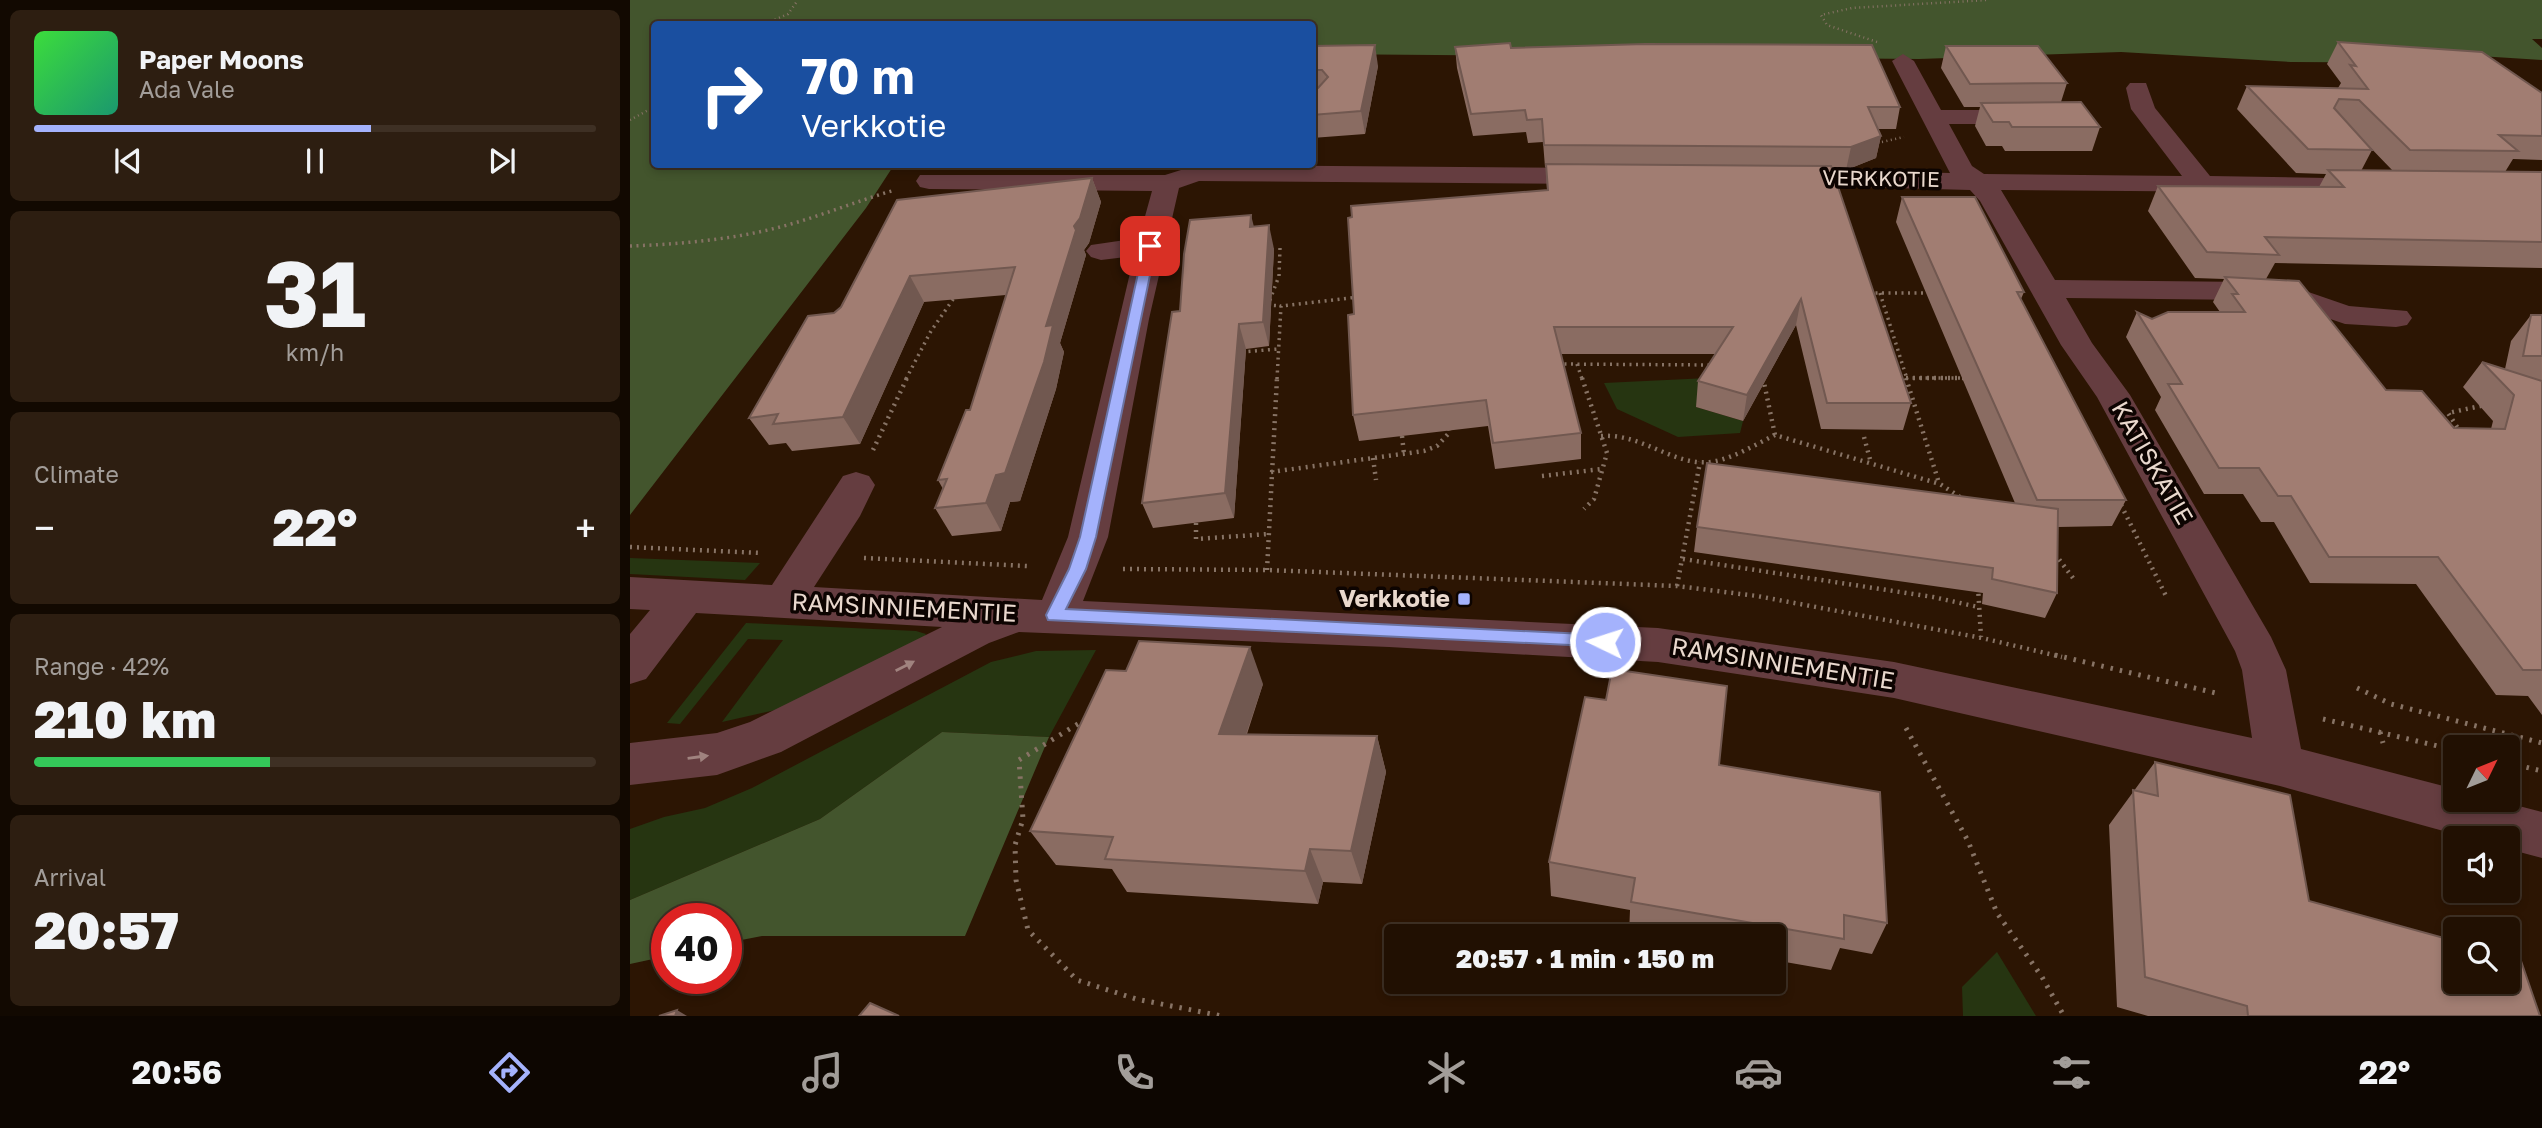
<!DOCTYPE html>
<html lang="en">
<head>
<meta charset="utf-8">
<style>
  body { margin:0; font-family:"Golos Text",sans-serif; background:#2d1e11; color:#f1f3f6; height:100vh; display:flex; flex-direction:column; font-size:26px; white-space:nowrap }
  * { box-sizing:border-box; margin:0 }
  p { font-size:23px; color:#a29d99 }
  .icon { flex:none; width:38px; height:38px; fill:none; stroke:currentColor; stroke-width:2; stroke-linecap:round; stroke-linejoin:round }
  .map { position:relative; flex:1; overflow:hidden }
  .drawer { display:flex; flex-direction:column; gap:10px; padding:10px; background:#120901; width:630px }
  .drawer>* { flex:none }
  .guide { position:absolute; left:21px; top:21px; width:665px; height:147px; border-radius:7px; box-shadow:0 4px 10px #0003,0 0 0 2px #3e3024; background:#1a4fa0; color:#fff; overflow:hidden }
  .needle { width:46px; rotate:47deg }
  .tools { position:absolute; left:1813px; top:735px; display:grid; gap:14px }
  .tools a { display:grid; place-items:center; width:77px; height:77px; border-radius:7px; background:#211002; box-shadow:0 4px 10px #0003,0 0 0 2px #3e3024; font-size:35px }
  .speed { position:absolute; left:21px; top:903px; display:flex; gap:14px; font-size:35px; font-weight:700; text-align:center }
  .speed>* { display:grid; place-content:center; width:91px; height:91px; border-radius:50%; background:#211002; box-shadow:0 4px 10px #0003,0 0 0 2px #3e3024; line-height:1 }
  .speed .limit { border:10px solid #d22; background:#fff; color:#111 }
  .pin { position:absolute; display:grid; place-items:center; width:60px; height:60px; color:#fff; margin:-30px; border-radius:14px; box-shadow:0 4px 10px #0006 }
  .me { position:absolute; width:77px; margin:-38px; rotate:274deg; stroke-linejoin:round; filter:drop-shadow(0 0 5px #0008) }
  .turn { display:flex; align-items:center; gap:24px; height:147px; padding:0 35px; font-size:32px }
  .turn .icon { width:91px; height:91px; stroke-width:2.5 }
  .turn b { display:block; font-size:49px; line-height:60px }
  .big { font-size:52px; font-weight:800; line-height:1.1 }
  .drawer .card { flex:1; display:flex; flex-direction:column; justify-content:center; gap:10px; min-width:0; padding:0 24px; border-radius:10px; background:#2d1e11 }
  .drawer .dial { align-items:center; gap:0 }
  .dial b { font-size:91px; line-height:1 }
  .song { display:flex; align-items:center; gap:21px }
  .cover { width:84px; height:84px; border-radius:10px; background:linear-gradient(135deg,hsl(120 70% 55%),hsl(160 70% 35%)) }
  .played { height:7px; border-radius:4px; background:linear-gradient(90deg,#a4b2fc 60%,#3e3024 60%) }
  .keys { display:flex; justify-content:space-around; direction:ltr }
  .heat { display:flex; justify-content:space-between; align-items:center; font-size:38px; direction:ltr }
  .charge { height:10px; border-radius:5px; background:linear-gradient(90deg,#34c759 42%,#3e3024 0) }
  .trip { position:absolute; left:754px; top:924px; width:402px; height:70px; border-radius:7px; background:#211002; box-shadow:0 4px 10px #0003,0 0 0 2px #3e3024; font-weight:800; line-height:70px; text-align:center }
  .menu { display:flex; height:112px; justify-content:space-around; align-items:center; background:#0d0601; color:#a29d99 }
  .menu .icon { width:49px; height:49px }
  .menu .active { color:#a4b2fc }
  .menu b { font-size:32px; color:#f1f3f6 }
  main { display:flex; flex:1; min-height:0 }
  .map>svg:first-child { display:block }
  .green { fill:#263511 }
  .forest { fill:#43552d }
  .lines { fill:none; stroke-linecap:round; stroke-linejoin:round }
  .path-far3 { stroke:#877365; stroke-width:2.5; stroke-dasharray:1 3.5; stroke-linecap:butt }
  .path-far2 { stroke:#877365; stroke-width:3.5; stroke-dasharray:2 4.5; stroke-linecap:butt }
  .path-far1 { stroke:#877365; stroke-width:4.5; stroke-dasharray:2 5; stroke-linecap:butt }
  .path { stroke:#877365; stroke-width:5; stroke-dasharray:2.5 7; stroke-linecap:butt }
  .minor { fill:#653d40; fill-rule:evenodd }
  .wall { fill:#8a6c62; fill-rule:evenodd }
  .shaded-wall { fill:#715850 }
  .building { fill:#a17d72; stroke:#715850; stroke-width:2 }
  .oneway { fill:#a0837f }
  .route { fill:#a4b2fc; stroke:#6b74a4; stroke-width:2 }
  .poi-dot { fill:#a4b2fc; stroke:#0d0401; stroke-width:2.5 }
  .labels { text-anchor:middle; stroke-width:7; stroke-linejoin:round; paint-order:stroke }
  .far-street-label { font-size:21px; fill:#e9d8cd; stroke:#0d0401 }
  .street-label { font-size:24px; fill:#e9d8cd; stroke:#0d0401 }
  .poi-label { font-size:24px; font-weight:bold; fill:#e9d8cd; stroke:#0d0401; text-anchor:end }
</style>
</head>
<body>
<main>
<section class="drawer">
<div class="card">
<div class="song"><i class="cover"></i><div><b>Paper Moons</b><p>Ada Vale</p></div></div>
<div class="played"></div>
<div class="keys"><svg class="icon" aria-label="previous" viewBox="0 0 24 24"><path d="M18 5L8 12l10 7zM5 5v14"/></svg><svg class="icon" aria-label="pause" viewBox="0 0 24 24"><path d="M8 5v14M16 5v14"/></svg><svg class="icon" aria-label="next" viewBox="0 0 24 24"><path d="M6 5l10 7-10 7zM19 5v14"/></svg></div>
</div>
<div class="card dial"><b>31</b><p>km/h</p></div>
<div class="card"><p>Climate</p>
<div class="heat"><a>−</a><b class="big">22°</b><a>+</a></div>
</div>
<div class="card"><p>Range · 42%</p><b class="big">210 km</b><div class="charge"></div></div>
<div class="card"><p>Arrival</p><b class="big">20:57</b></div>
</section>
<div class="map">
<svg width="1912" height="1016" viewBox="0 0 1912 1016">
  <rect width="100%" height="100%" fill="#2c1503"/>
  <g class="green">
    <polygon points="1078,378 1066,407 1113,421 1110,433 1048,437 987,409 974,383"/>
    <polygon points="0,558 130,563 115,580 0,574"/>
    <polygon points="116,623 286,631 296,634 293,641 150,709 92,722 153,640 118,639 50,724 37,723"/>
    <polygon points="466,650 419,737 312,732 190,819 0,900 0,829 34,817 75,808 122,788 361,662 406,651"/>
    <polygon points="1367,952 1406,1016 1333,1016 1332,987"/>
  </g>
  <g class="forest">
    <polygon points="0,0 1912,0 1912,39 1902,39 1912,48 1912,60 1833,55 1837,63 1661,62 1491,52 1289,59 683,54 682,24 24,24 24,164 264,165 236,208 0,515"/>
    <polygon points="312,732 419,737 335,936 132,936 96,943 96,919 37,919 37,956 0,964 0,900 190,819"/>
  </g>
  <g class="lines">
    <g class="path-far3">
      <polyline points="151,24 144,20 158,14 168,0"/>
      <polyline points="1247,42 1197,25 1191,15 1222,8 1357,0"/>
      <polyline points="0,120 24,107"/>
      <polyline points="1252,142 1274,137"/>
    </g>
    <g class="path-far2">
      <path d="M0,246C54,244 109,239 161,224C196,214 230,200 265,190"/>
      <polyline points="650,248 649,276 638,305 651,306"/>
      <polyline points="1239,293 1300,293"/>
      <polyline points="1250,293 1277,379"/>
      <polyline points="612,352 648,349"/>
      <polyline points="928,364 1084,365"/>
      <polyline points="947,364 952,379"/>
      <polyline points="1276,378 1335,378"/>
      <polyline points="276,379 301,331 326,295"/>
      <polyline points="647,379 651,306 728,297"/>
    </g>
    <g class="path-far1">
      <polyline points="952,378 977,453 964,499 954,509"/>
      <polyline points="1133,378 1145,435"/>
      <polyline points="1276,378 1309,483"/>
      <polyline points="1276,378 1335,378"/>
      <polyline points="1831,433 1818,413 1855,405"/>
      <polyline points="772,436 774,454"/>
      <path d="M971,436C1012,433 1043,466 1080,462C1103,459 1124,445 1145,435L1310,484L1333,499"/>
      <polyline points="1234,437 1241,463"/>
      <polyline points="243,450 277,378"/>
      <polyline points="743,458 746,480"/>
      <polyline points="641,472 794,451 807,446 820,432 819,427"/>
      <polyline points="912,476 972,469"/>
      <polyline points="1491,505 1536,596"/>
      <polyline points="566,523 566,539 639,534"/>
      <polyline points="0,547 131,553"/>
      <polyline points="1425,554 1446,582"/>
      <polyline points="234,558 397,566"/>
      <polyline points="1053,559 1303,597 1348,607"/>
      <polyline points="493,569 637,570 1047,586 1127,596 1352,638 1432,657"/>
      <polyline points="637,570 647,378"/>
      <polyline points="1047,586 1070,462"/>
      <polyline points="1348,587 1351,637"/>
    </g>
    <g class="path">
      <polyline points="1425,655 1590,694"/>
      <polyline points="1727,688 1761,704 1912,743"/>
      <polyline points="456,719 389,760 393,819 385,845 386,880 398,930 447,980 506,999 592,1016"/>
      <polyline points="1693,719 1825,750"/>
      <polyline points="1276,728 1338,841 1367,913 1412,977 1434,1016"/>
      <polyline points="1750,732 1753,743"/>
      <polyline points="1878,763 1912,771"/>
    </g>
    <polygon class="minor" points="1273,54 1284,61 1311,110 1401,110 1410,112 1413,117 1410,122 1401,124 1319,124 1342,166 1354,174 1552,176 1501,109 1496,88 1500,83 1516,83 1525,108 1580,176 1752,179 1756,185 1752,191 1743,193 1371,190 1425,280 1622,282 1661,286 1719,306 1777,311 1782,318 1777,325 1766,327 1715,324 1656,304 1622,300 1436,298 1462,343 1500,395 1641,637 1656,670 1671,749 1825,789 1825,800 1866,800 1912,812 1912,858 1878,849 1878,838 1839,838 1650,786 1264,698 1028,662 759,647 389,632 359,643 151,752 87,775 0,785 0,743 87,733 120,722 312,627 66,613 16,679 0,684 0,634 20,610 0,609 0,577 142,585 213,476 226,472 239,476 245,485 230,516 184,587 412,600 438,537 504,256 471,260 461,257 456,251 461,245 509,238 522,191 299,189 290,187 286,181 290,175 535,175 567,165 970,168 979,170 983,176 979,182 970,184 569,181 549,188 519,319 478,537 453,601 1028,628 1264,662 1622,738 1612,670 1605,651 1467,397 1431,345 1350,201 1340,190 1153,185 1144,183 1140,177 1144,171 1153,169 1320,173 1262,61"/>
  </g>
  <g class="wall">
    <path d="M1708,42L1912,93V160L1883,159L1875,172H1912V268L1645,263L1636,279L1756,390L1824,428L1861,429L1863,421L1833,387L1852,362L1875,369L1881,341L1901,315H1912V715L1898,696L1866,695L1786,584L1680,583L1644,522H1631L1613,494H1574L1525,410L1531,397L1496,337L1507,312L1522,319L1590,312L1583,302L1594,279L1565,278L1518,211L1528,186L1689,187L1696,174L1666,173L1607,109L1617,86L1708,88L1711,83L1697,64ZM1734,141L1763,171H1731L1742,150Z"/>
    <polygon points="682,46 748,66 735,134 682,138"/>
    <polygon points="1316,46 1437,83 1431,102 1470,127 1462,151 1375,151 1372,146 1356,146 1345,126 1350,107 1334,107 1311,68"/>
    <polygon points="825,47 881,48 1270,107 1266,129 1248,129 1251,136 1246,158 1216,170 1202,169 1281,403 1273,430 1191,429 1166,325 1113,421 1066,407 1068,381 1086,354 931,354 951,433 951,459 865,469 858,426 729,441 723,415 724,314 917,190 916,167 915,167 913,142 898,143 896,132 843,136 827,68"/>
    <polygon points="462,178 471,202 459,243 454,250 456,255 430,343 434,352 426,389 390,501 380,502 371,531 322,536 305,508 313,489 308,480 340,410 376,295 294,302 230,444 162,451 156,443 139,445 119,418 204,313"/>
    <polygon points="1272,197 1394,292 1391,299 1496,500 1482,526 1428,527 1427,593 1415,618 1352,604 1353,593 1064,552 1067,527 1385,503 1266,222"/>
    <polygon points="624,227 644,249 639,346 616,349 604,518 523,528 512,503"/>
    <polygon points="633,684 617,734 747,736 756,772 732,884 693,882 688,904 497,892 482,869 426,865 400,831"/>
    <polygon points="1525,762 1679,901 1910,1016 1518,1016 1487,1007 1479,825"/>
    <polygon points="1089,765 1257,923 1242,954 1210,948 1201,970 1144,960 1144,936 1011,936 999,934 1000,910 921,896 919,862"/>
  </g>
  <g class="shaded-wall">
    <polygon points="745,45 748,66 735,134 731,111"/>
    <polygon points="1251,136 1246,158 1216,170 1221,147"/>
    <polygon points="462,178 471,202 459,243 454,250 456,255 430,343 434,352 426,389 390,501 380,502 371,531 356,503 416,326 444,226"/>
    <polygon points="621,215 627,239 620,227"/>
    <polygon points="639,225 644,249 639,346 633,322"/>
    <polygon points="280,276 294,302 230,444 213,417"/>
    <polygon points="1171,299 1166,325 1113,421 1117,395"/>
    <polygon points="609,324 616,349 604,518 595,493"/>
    <polygon points="620,647 633,684 604,770 589,734"/>
    <polygon points="747,736 756,772 732,884 721,851"/>
    <polygon points="680,849 693,882 688,904 675,871"/>
    <polygon points="47,1010 57,1016 45,1016"/>
  </g>
  <g class="building">
    <polygon points="1708,42 1852,52 1912,93 1912,136 1869,135 1888,151 1780,150 1729,100 1709,99 1704,108 1742,150 1678,149 1617,86 1738,89 1720,65 1726,66"/>
    <polygon points="880,43 881,48 1015,44 1242,45 1270,107 1238,107 1251,136 1221,147 914,145 912,119 897,120 895,110 841,114 825,47"/>
    <polygon points="745,45 731,111 682,115 682,89 688,88 698,77 692,70 682,70 682,46"/>
    <polygon points="1316,46 1408,46 1437,83 1340,84"/>
    <polygon points="1451,102 1470,127 1382,127 1379,122 1363,122 1351,103"/>
    <polygon points="916,164 1201,166 1281,403 1197,403 1171,299 1117,395 1068,381 1103,327 924,327 951,433 863,443 856,400 723,415 718,315 724,314 718,218 722,217 721,206 918,190"/>
    <polygon points="1698,170 1912,172 1912,242 1635,237 1649,255 1577,252 1528,186 1714,187"/>
    <polygon points="462,178 450,218 444,226 446,230 416,326 423,325 414,362 375,473 366,475 356,503 305,508 317,479 308,480 336,410 340,410 385,267 280,276 213,417 143,424 148,414 119,418 178,316 204,313 211,307 267,200"/>
    <polygon points="1272,197 1345,197 1394,292 1387,292 1496,500 1407,500"/>
    <polygon points="621,215 620,227 639,225 633,322 609,324 595,493 512,503 542,312 550,311 554,254 560,220"/>
    <polygon points="1595,277 1669,281 1756,390 1792,391 1824,428 1875,429 1884,395 1852,362 1912,381 1912,670 1893,670 1808,557 1699,557 1661,496 1648,496 1629,468 1589,468 1538,384 1552,384 1507,312 1522,319 1538,312 1615,312 1602,294 1608,294"/>
    <polygon points="1901,315 1912,315 1912,356 1893,356"/>
    <polygon points="1077,463 1428,509 1427,593 1362,579 1363,568 1067,527"/>
    <polygon points="509,641 620,647 589,734 747,736 721,851 680,849 675,871 475,859 483,837 400,831 476,670 496,671"/>
    <polygon points="982,669 1097,686 1089,765 1250,792 1257,923 1214,915 1214,939 1001,902 1005,878 919,862 955,697 976,700"/>
    <polygon points="1525,762 1660,795 1679,901 1825,941 1825,982 1878,982 1878,955 1890,958 1910,1016 1618,1016 1617,1006 1515,977 1503,790 1528,796"/>
    <polygon points="240,1003 269,1016 229,1016"/>
    <polygon points="47,1010 45,1016 29,1016"/>
  </g>
  <defs><path id="oneway-solid" d="M-6-.8H1V-3.2L6.5 0L1 3.2V.8H-6Z" transform="scale(1.75)"/></defs>
  <g class="oneway">
    <use href="#oneway-solid" transform="translate(275 666) rotate(-27)"/>
    <use href="#oneway-solid" transform="translate(68 757) rotate(-8)"/>
  </g>
  <polygon class="route" points="520,242 526,246 466,537 456,569 436,609 975,635 981,637 984,642 981,647 418,620 416,615 439,569 450,537 514,246"/>
  <rect class="poi-dot" x="827" y="592" width="14" height="14" rx="3.5"/>
  <g class="labels">
    <g class="far-street-label">
      <text transform="translate(1251 179) rotate(1)" y="7">VERKKOTIE</text>
    </g>
    <g class="street-label">
      <text transform="translate(1522 463) rotate(60)" y="8">KATISKATIE</text>
      <text transform="translate(274 608) rotate(3)" y="8">RAMSINNIEMENTIE</text>
      <text transform="translate(1153 664) rotate(9)" y="8">RAMSINNIEMENTIE</text>
    </g>
    <g class="poi-label">
      <text x="820" y="607">Verkkotie</text>
    </g>
  </g>
</svg>
<div class="tools">
<a><svg class="needle" viewBox="-14 -14 28 28"><path d="M0-13l5 13h-10z" fill="#e53935"/><path d="M0 13l5-13h-10z" fill="#a29d99"/></svg></a>
<a><svg class="icon" aria-label="sound" viewBox="0 0 24 24"><path d="M4 9h4l5-4v14l-5-4H4zM17 9q2 3 0 6"/></svg></a>
<a><svg class="icon" aria-label="search" viewBox="0 0 24 24"><circle cx="10" cy="10" r="6"/><path d="M15 15l6 6"/></svg></a>
</div>
<div class="speed"><div class="limit">40</div></div>
<div class="pin" style="left:520px;top:246px;background:#d93025"><svg class="icon" aria-label="arrive" viewBox="0 0 24 24"><path d="M6 21V4h12l-3 4 3 4H6"/></svg></div>
<svg class="me" style="left:975px;top:642px" viewBox="-20 -20 40 40"><circle r="17" fill="#a4b2fc" stroke="#fff" stroke-width="3"/><path d="M0-11L8 9 0 5-8 9z" fill="#fff"/></svg>
<div class="trip">20:57 · 1 min · 150 m</div>
<div class="guide">
<div class="turn"><svg class="icon" aria-label="right" viewBox="0 0 24 24"><path d="M7 20v-9h11M14 6l5 5-5 5"/></svg><div><b>70 m</b>Verkkotie</div></div>
</div>
</div>
</main>
<nav class="menu">
<b>20:56</b>
<svg class="icon active" aria-label="directions" viewBox="0 0 24 24"><path d="M12 3l9 9-9 9-9-9zM9 14v-3h6M13 9l2 2-2 2"/></svg>
<svg class="icon" aria-label="music" viewBox="0 0 24 24"><path d="M9 18V5l10-2v13"/><circle cx="6" cy="18" r="3"/><circle cx="16" cy="16" r="3"/></svg>
<svg class="icon" aria-label="phone" viewBox="0 0 24 24"><path d="M5 4h4l2 5-3 2q2 4 5 5l2-3 5 2v4C11 20 4 13 5 4z"/></svg>
<svg class="icon" aria-label="climate" viewBox="0 0 24 24"><path d="M12 3v18M4 7l16 10M4 17L20 7"/></svg>
<svg class="icon" aria-label="car" viewBox="0 0 24 24"><path d="M5 17H2v-5l4-1 3-4h7l3 4 3 1v5h-3M9 17h6M6 11h13"/><circle cx="7" cy="17" r="2"/><circle cx="17" cy="17" r="2"/></svg>
<svg class="icon" aria-label="filters" viewBox="0 0 24 24"><path d="M4 7h16M4 17h16"/><circle cx="9" cy="7" r="2"/><circle cx="15" cy="17" r="2"/></svg>
<b>22°</b>
</nav>
</body>
</html>
